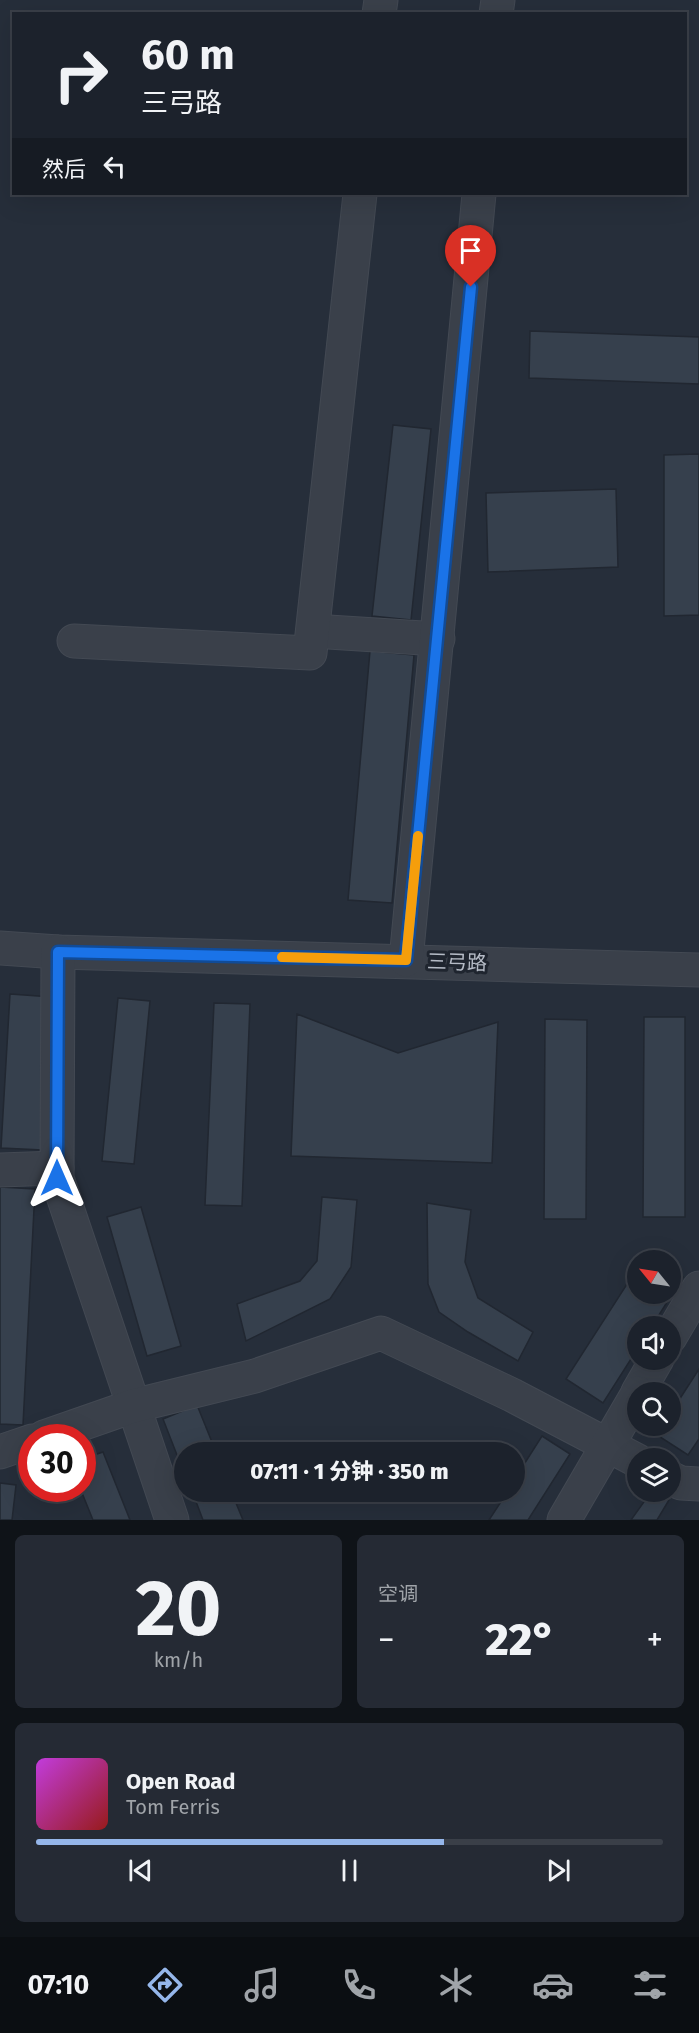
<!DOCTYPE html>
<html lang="zh">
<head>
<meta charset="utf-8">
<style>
  body { margin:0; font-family:"Fira Sans","Noto Sans SC",sans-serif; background:#252a34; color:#f1f3f6; height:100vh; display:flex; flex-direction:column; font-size:22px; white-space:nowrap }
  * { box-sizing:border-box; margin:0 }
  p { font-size:20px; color:#a0a4a9 }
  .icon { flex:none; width:33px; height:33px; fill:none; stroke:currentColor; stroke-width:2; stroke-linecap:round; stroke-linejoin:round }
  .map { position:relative; height:1520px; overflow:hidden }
  .panel { display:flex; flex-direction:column; gap:15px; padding:15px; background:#0f1318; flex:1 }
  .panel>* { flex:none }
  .hud { position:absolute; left:12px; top:12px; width:675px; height:183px; border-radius:0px; box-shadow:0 6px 24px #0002,0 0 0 2px #3a3f48; background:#1c222c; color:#f1f3f6; overflow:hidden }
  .needle { width:39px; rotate:300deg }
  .buttons { position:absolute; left:627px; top:1250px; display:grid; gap:12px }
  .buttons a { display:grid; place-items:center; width:54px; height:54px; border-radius:50%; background:#1c222c; box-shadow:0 6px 24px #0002,0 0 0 2px #3a3f48; font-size:30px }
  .speed { position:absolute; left:18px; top:1424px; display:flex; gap:12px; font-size:30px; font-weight:700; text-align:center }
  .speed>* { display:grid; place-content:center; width:78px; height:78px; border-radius:50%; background:#1c222c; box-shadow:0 6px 24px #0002,0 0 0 2px #3a3f48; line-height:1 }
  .speed .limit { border:9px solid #d22; background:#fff; color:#111 }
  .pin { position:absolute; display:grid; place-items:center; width:51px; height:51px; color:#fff; margin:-62px -26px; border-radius:50% 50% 50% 0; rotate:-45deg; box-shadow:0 0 6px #0007 }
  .pin .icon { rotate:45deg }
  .me { position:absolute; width:66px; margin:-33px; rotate:0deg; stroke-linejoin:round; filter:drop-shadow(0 0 4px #0008) }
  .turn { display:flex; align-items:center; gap:21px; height:126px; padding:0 30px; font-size:27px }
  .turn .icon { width:78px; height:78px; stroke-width:2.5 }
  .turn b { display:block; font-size:42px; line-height:51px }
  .then { display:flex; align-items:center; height:57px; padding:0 30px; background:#0003; gap:12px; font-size:22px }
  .big { font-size:45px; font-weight:800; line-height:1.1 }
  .panel .card { flex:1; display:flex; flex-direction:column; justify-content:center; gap:9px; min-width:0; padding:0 21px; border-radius:9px; background:#252a34 }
  .panel .dial { align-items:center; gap:0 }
  .dial b { font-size:78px; line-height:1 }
  .song { display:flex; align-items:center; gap:18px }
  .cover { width:72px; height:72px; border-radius:9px; background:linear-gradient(135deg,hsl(290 70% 55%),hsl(0 70% 35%)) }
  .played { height:6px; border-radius:3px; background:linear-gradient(90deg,#95b6ea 65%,#3a3f48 65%) }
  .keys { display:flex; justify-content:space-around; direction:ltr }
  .heat { display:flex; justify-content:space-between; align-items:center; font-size:33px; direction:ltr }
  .panel .tiles { flex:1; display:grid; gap:15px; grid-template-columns:1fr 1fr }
  .card:last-child { grid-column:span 2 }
  .trip { position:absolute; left:174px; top:1442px; width:351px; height:60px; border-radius:30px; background:#1c222c; box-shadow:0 6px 24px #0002,0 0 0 2px #3a3f48; font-weight:800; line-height:60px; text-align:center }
  .tabs { display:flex; height:96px; justify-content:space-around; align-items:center; background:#0b0e12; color:#a0a4a9 }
  .tabs .icon { width:42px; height:42px }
  .tabs .active { color:#95b6ea }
  .tabs b { font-size:27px; color:#f1f3f6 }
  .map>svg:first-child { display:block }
  .building { fill:#36404d; stroke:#212731; stroke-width:1.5 }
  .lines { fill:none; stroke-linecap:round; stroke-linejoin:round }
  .minor-casing { stroke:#434953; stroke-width:35 }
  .minor { stroke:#3a404a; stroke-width:33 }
  .route-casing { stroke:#114b97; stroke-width:15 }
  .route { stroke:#1a73e8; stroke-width:10 }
  .slow { stroke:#f59e0b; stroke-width:10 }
  .labels { text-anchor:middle; stroke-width:6; stroke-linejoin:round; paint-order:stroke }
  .street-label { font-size:20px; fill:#b5bbc6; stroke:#1f252f }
</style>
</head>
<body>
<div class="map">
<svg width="699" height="1520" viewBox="0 0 699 1520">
  <rect width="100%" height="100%" fill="#262e3a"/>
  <g class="building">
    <polygon points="530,331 699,337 699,384 529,378"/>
    <polygon points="393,425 431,429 411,620 372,616"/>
    <polygon points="699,454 699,615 664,616 664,455"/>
    <polygon points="616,489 618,567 488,572 486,493"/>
    <polygon points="370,651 414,655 392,903 348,900"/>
    <polygon points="10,994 52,997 43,1150 1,1148"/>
    <polygon points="118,998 150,1001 134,1164 102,1161"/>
    <polygon points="214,1003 250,1004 242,1206 205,1205"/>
    <polygon points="297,1014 398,1053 498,1022 492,1163 291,1156"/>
    <polygon points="644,1017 685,1017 685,1217 643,1217"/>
    <polygon points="545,1019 587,1020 586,1219 544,1219"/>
    <polygon points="0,1187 35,1189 23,1425 0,1424"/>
    <polygon points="322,1197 357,1200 351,1267 330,1299 246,1341 237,1304 300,1281 317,1261"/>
    <polygon points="427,1203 471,1210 465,1262 478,1298 533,1332 518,1361 468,1332 439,1312 428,1284"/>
    <polygon points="141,1207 181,1346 147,1356 107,1217"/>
    <polygon points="638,1267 638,1293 670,1293 670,1269 683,1277 652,1326 638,1326 638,1348 603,1403 566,1379"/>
    <polygon points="699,1369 699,1439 688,1455 657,1435 663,1425 670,1425 670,1414"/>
    <polygon points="197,1405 216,1452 184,1452 184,1473 163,1419"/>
    <polygon points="542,1436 570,1454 528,1520 489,1520 508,1491 514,1491 514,1480"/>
    <polygon points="103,1452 130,1520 93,1520 80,1488 82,1488 82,1459"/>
    <polygon points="0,1483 16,1485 12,1520 0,1520"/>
    <polygon points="192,1491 231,1491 243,1520 203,1520"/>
    <polygon points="651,1492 669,1500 657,1520 631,1520"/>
  </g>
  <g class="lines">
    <g class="minor-casing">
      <g id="minor">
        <polyline points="379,14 381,0"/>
        <polyline points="496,14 498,0"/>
        <polyline points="313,631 438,639"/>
        <polyline points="74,641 310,653 360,194"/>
        <polyline points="0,948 58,952 699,970"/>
        <polyline points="58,952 57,1178 172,1520"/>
        <polyline points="406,960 479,194"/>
        <polyline points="0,1170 57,1168"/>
        <polyline points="670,1337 699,1288"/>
        <polyline points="638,1392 657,1359"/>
        <polyline points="44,1437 133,1406 255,1376 381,1333 512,1395 638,1461"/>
        <polyline points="0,1452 32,1441"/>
        <polyline points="670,1478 681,1483 699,1484"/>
        <polyline points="564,1520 638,1393"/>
      </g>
    </g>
    <use href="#minor" class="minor"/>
  </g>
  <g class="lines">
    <g class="route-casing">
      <polyline id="route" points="57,1178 58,952 406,960 471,287"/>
    </g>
    <use href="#route" class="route"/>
    <polyline class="slow" points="282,957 406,960 418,836"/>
  </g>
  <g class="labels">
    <g class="street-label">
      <text transform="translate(457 962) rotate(2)" y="7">三弓路</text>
    </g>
  </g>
</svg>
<div class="buttons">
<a><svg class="needle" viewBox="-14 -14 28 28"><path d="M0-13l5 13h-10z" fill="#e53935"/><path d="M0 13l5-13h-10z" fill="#a0a4a9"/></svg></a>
<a><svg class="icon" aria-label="sound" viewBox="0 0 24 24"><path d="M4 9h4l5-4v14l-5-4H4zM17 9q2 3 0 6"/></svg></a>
<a><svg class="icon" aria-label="search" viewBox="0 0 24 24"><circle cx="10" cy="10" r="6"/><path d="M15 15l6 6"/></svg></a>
<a><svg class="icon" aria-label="layers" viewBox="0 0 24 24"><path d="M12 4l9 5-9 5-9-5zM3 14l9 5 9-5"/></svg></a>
</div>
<div class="speed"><div class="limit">30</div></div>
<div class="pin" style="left:471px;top:287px;background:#d93025"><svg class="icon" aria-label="arrive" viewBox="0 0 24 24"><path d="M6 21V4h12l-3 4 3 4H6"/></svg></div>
<svg class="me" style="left:57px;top:1178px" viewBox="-20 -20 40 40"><path d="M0-17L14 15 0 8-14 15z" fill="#1a73e8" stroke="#fff" stroke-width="4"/></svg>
<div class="trip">07:11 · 1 分钟 · 350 m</div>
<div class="hud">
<div class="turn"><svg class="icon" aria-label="right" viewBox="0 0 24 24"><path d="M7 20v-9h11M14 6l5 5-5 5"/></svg><div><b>60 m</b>三弓路</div></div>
<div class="then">然后<svg class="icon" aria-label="left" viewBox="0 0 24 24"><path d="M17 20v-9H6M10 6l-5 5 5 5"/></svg></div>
</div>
</div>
<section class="panel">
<div class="tiles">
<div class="card dial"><b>20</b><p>km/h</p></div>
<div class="card"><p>空调</p>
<div class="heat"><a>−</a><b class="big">22°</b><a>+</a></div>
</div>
<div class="card">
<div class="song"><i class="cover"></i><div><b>Open Road</b><p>Tom Ferris</p></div></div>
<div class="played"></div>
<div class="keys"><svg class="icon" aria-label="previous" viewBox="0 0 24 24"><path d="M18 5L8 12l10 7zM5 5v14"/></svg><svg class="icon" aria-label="pause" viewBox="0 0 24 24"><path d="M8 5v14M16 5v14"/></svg><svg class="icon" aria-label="next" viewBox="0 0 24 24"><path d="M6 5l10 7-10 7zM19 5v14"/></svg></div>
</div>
</div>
</section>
<nav class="tabs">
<b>07:10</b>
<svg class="icon active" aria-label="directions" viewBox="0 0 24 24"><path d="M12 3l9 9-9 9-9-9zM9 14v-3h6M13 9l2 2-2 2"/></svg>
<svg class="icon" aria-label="music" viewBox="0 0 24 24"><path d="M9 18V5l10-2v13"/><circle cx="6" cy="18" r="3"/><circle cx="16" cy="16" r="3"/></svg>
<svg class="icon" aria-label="phone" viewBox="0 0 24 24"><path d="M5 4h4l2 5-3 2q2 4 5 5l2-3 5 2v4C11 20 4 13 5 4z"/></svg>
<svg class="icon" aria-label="climate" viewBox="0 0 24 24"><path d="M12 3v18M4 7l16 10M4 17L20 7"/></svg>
<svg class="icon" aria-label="car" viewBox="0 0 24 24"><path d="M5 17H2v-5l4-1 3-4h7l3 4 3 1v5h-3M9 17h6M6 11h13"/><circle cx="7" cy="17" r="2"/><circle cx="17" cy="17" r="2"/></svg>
<svg class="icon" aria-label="filters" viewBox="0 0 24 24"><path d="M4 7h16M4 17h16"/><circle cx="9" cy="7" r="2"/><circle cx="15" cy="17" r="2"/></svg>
</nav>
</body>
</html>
